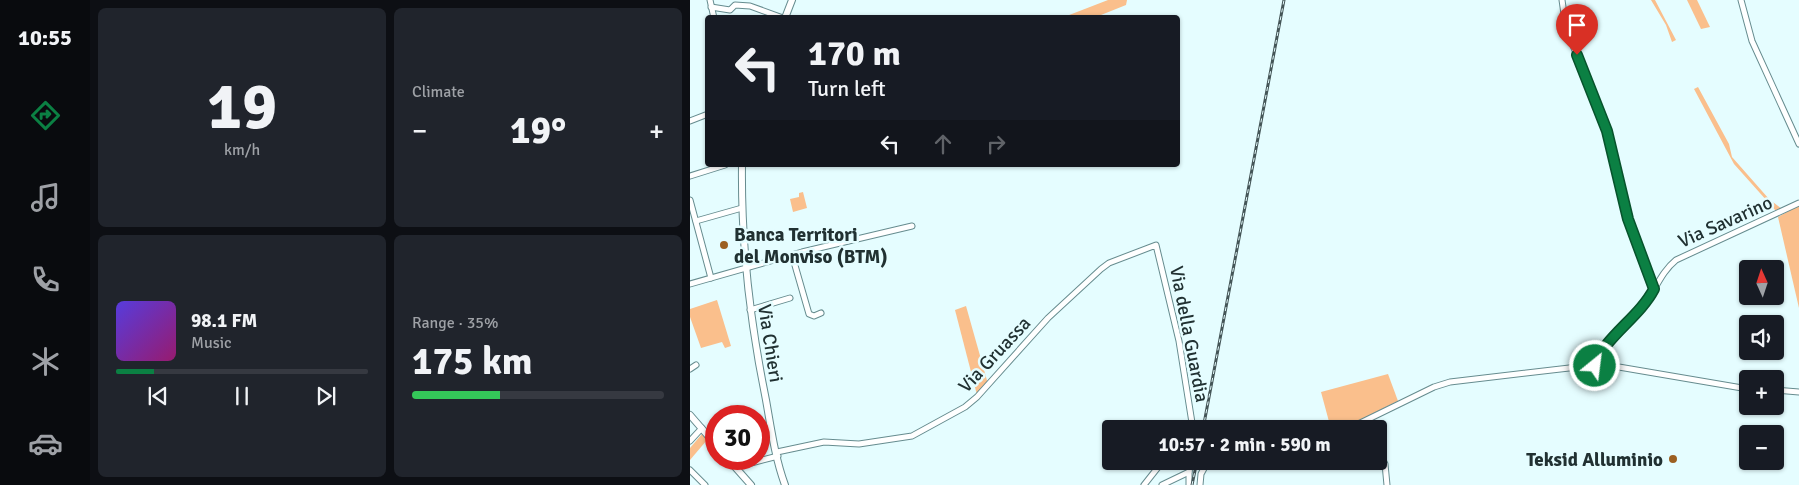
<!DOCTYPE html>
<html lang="en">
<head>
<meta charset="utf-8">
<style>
  body { margin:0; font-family:Signika,sans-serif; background:#20242c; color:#f1f3f6; height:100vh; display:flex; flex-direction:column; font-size:19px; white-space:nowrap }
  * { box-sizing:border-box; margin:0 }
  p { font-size:16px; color:#9ea1a6 }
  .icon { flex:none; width:28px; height:28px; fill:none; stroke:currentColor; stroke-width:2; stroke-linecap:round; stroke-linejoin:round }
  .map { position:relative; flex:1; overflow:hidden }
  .side { display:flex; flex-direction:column; gap:8px; padding:8px; background:#0d0f14; width:600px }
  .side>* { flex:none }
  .hud { position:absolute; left:15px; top:15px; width:475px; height:152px; border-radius:5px; box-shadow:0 1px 4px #0004; background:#171b24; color:#f1f3f6; overflow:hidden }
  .needle { width:32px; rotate:357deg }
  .buttons { position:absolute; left:1049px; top:260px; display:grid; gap:10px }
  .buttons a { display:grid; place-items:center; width:45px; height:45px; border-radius:5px; background:#171b24; box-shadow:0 1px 4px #0004; font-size:25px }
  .speed { position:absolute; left:15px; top:405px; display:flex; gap:10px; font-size:25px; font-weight:700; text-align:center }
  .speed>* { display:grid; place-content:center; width:65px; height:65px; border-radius:50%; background:#171b24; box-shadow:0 1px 4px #0004; line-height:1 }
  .speed .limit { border:8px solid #d22; background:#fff; color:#111 }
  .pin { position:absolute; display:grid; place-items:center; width:42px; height:42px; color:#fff; margin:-51px -21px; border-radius:50% 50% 50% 0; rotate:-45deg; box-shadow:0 0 5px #0007 }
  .pin .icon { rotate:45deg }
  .me { position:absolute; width:55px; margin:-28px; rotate:29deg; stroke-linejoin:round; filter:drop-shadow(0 0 4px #0008) }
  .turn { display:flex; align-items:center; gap:18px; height:105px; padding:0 20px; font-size:22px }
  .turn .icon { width:65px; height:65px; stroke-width:2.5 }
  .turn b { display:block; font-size:35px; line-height:42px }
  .lanes { display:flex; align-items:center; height:48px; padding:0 20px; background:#0003; justify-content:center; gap:25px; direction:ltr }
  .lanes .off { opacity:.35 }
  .big { font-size:38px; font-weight:700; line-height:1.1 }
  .side .card { flex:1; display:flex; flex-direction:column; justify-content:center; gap:8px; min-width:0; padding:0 18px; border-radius:8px; background:#20242c }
  .side .dial { align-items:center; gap:0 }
  .dial b { font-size:65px; line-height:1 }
  .song { display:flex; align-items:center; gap:15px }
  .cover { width:60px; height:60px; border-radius:8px; background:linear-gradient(135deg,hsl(250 70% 55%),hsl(320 70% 35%)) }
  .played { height:5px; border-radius:2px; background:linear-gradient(90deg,#0b8043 15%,#363941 15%) }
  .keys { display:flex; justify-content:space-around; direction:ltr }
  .heat { display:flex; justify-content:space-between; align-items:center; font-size:28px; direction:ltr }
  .charge { height:8px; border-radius:4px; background:linear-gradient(90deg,#34c759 35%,#363941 0) }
  .side .tiles { flex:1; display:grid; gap:8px; grid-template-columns:repeat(2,1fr) }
  .trip { position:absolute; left:412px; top:420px; width:285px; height:50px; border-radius:5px; background:#171b24; box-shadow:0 1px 4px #0004; font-weight:700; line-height:50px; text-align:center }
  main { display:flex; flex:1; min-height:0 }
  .menu { display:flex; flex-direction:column; width:90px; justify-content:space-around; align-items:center; background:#090b0e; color:#9ea1a6 }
  .menu .icon { width:35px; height:35px }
  .menu .selected { color:#0b8043 }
  .menu b { font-size:22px; color:#f1f3f6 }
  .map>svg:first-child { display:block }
  .green { fill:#fabf8c }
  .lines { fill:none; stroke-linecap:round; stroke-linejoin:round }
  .minor-casing { stroke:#668c8f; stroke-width:7 }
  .major-casing { stroke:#668c8f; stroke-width:8 }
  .minor { stroke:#fff; stroke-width:5 }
  .major { stroke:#fff; stroke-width:6 }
  .rail-casing { stroke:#445557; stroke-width:3 }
  .rail { stroke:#e5fdff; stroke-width:1; stroke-dasharray:4; stroke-linecap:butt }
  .route-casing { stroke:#07532c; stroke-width:12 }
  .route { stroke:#0b8043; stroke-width:9 }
  .poi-dot { fill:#9c6022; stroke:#e5fdff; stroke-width:2 }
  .labels { text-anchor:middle; stroke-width:5; stroke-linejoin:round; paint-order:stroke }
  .street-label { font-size:19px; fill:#213132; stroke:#e5fdff }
  .poi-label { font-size:19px; font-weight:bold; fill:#213132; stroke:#e5fdff; text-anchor:start }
</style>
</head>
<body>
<main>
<nav class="menu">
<b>10:55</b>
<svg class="icon selected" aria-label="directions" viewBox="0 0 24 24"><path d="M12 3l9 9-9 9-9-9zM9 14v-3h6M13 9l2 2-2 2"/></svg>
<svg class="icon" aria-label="music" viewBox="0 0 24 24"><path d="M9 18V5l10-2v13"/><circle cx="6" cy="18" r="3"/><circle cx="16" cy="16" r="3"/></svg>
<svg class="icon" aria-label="phone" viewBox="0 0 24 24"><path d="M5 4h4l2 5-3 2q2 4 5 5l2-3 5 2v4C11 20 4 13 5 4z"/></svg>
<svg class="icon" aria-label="climate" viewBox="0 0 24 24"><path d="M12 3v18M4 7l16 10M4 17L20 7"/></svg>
<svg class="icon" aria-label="car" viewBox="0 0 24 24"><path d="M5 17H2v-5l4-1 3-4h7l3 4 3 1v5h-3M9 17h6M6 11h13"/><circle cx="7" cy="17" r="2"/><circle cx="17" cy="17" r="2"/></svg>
</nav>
<section class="side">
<div class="tiles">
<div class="card dial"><b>19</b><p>km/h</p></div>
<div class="card"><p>Climate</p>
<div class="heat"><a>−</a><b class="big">19°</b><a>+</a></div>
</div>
<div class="card">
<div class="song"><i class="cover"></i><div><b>98.1 FM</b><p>Music</p></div></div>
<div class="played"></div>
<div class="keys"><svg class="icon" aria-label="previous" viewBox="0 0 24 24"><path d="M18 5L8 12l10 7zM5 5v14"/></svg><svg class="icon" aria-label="pause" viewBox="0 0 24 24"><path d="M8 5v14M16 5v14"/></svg><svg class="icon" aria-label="next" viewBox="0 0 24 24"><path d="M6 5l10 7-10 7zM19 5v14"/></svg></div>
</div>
<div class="card"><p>Range · 35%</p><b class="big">175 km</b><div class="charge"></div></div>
</div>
</section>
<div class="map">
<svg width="1109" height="485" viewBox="0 0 1109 485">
  <rect width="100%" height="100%" fill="#e5fdff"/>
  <g class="green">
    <polygon points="418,0 437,0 436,5 406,17 374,17"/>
    <polygon points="961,0 965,0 986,40 982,42 976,25"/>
    <polygon points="997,0 1007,0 1020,27 1011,29"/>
    <polygon points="1008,87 1039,144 1042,157 1079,199 1092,209 1086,211 1044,164 1004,89"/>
    <polygon points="113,192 117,208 103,212 100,199 109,197 109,193"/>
    <polygon points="1109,205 1109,308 1088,217"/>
    <polygon points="27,300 41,346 35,348 32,342 11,348 0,317 0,309"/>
    <polygon points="276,306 298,384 287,395 265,310"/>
    <polygon points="698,374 708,401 652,429 641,429 631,392"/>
    <polygon points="12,434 17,440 0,460 0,448"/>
  </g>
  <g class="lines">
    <g class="minor-casing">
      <g id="minor">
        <polyline points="20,0 24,18"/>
        <polyline points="872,0 876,28 917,131 938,219 964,289"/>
        <polyline points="1051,0 1062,41 1109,144"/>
        <polyline points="21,7 40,10 45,5 60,6 93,18"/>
        <polyline points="0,121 18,114"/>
        <polyline points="0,176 35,165"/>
        <polyline points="0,200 21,278"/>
        <polyline points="6,221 52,208"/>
        <polyline points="102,255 119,314 124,316 131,313"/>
        <polyline points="0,284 112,252 222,226"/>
        <polyline points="60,310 100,298"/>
        <path d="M905,365C912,341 937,327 952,308C965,292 970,273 986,260L1109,203"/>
        <polyline points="0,369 6,365"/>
        <polyline points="1085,390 1109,392"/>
        <polyline points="658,429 744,387 760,382 905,365 923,366 1058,389"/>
        <polyline points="0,441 12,428"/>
        <polyline points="87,452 134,442 169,444 222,436 275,407 287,397 358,318 411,269 419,263 466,245 489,341 503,429"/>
        <polyline points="689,452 695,464 697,485"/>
        <polyline points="46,467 88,456"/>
        <polyline points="0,470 15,485"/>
        <polyline points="454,485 473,461"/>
        <polyline points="472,485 499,472 501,461"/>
        <polyline points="499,485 499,472"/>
        <polyline points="510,485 511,474 518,461"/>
      </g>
    </g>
    <g class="major-casing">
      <g id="major">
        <polyline points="95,18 102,0"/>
        <path d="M52,165C51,245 60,322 76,400C81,428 85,458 95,485"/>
        <polyline points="0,415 26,445"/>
        <polyline points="38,459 61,485"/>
      </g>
    </g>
    <use href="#minor" class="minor"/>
    <use href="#major" class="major"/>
    <g class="rail-casing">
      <g id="rail">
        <polyline points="513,429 594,0"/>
        <polyline points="502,485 507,461"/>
      </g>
    </g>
    <use href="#rail" class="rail"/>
  </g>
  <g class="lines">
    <g class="route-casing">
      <path id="route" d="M887,55L917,131L938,219L964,289C949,318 913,338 905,366"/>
    </g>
    <use href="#route" class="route"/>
  </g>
  <g class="poi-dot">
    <circle cx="34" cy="245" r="5"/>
    <circle cx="983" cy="459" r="5"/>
  </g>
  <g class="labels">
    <g class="street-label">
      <text transform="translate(1035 221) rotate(-24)" y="7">Via Savarino</text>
      <text transform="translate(500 334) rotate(79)" y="7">Via della Guardia</text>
      <text transform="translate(81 343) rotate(81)" y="7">Via Chieri</text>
      <text transform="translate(304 354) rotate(-47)" y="7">Via Gruassa</text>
    </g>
    <g class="poi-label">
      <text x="44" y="241">Banca Territori<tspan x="44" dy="22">del Monviso (BTM)</tspan></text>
      <text x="973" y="466" text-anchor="end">Teksid Alluminio</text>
    </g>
  </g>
</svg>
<div class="buttons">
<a><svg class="needle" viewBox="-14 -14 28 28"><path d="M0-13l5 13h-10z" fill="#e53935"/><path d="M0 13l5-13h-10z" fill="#9ea1a6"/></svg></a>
<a><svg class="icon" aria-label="sound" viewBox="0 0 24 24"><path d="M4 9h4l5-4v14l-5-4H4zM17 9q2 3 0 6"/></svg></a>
<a>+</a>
<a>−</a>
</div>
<div class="speed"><div class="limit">30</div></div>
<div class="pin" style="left:887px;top:55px;background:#d93025"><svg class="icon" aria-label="arrive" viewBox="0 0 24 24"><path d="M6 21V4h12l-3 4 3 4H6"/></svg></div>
<svg class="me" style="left:905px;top:366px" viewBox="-20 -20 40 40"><circle r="17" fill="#0b8043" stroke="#fff" stroke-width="3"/><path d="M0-11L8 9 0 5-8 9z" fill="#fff"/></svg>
<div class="trip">10:57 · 2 min · 590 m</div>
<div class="hud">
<div class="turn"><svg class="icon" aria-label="left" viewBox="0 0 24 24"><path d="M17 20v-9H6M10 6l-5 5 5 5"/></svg><div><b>170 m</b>Turn left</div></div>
<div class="lanes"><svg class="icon" aria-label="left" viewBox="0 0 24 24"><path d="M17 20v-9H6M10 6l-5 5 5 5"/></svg><svg class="icon off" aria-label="ahead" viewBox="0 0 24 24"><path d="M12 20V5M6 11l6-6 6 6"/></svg><svg class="icon off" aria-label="right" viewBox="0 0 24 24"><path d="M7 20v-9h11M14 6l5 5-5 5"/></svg></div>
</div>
</div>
</main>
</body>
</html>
